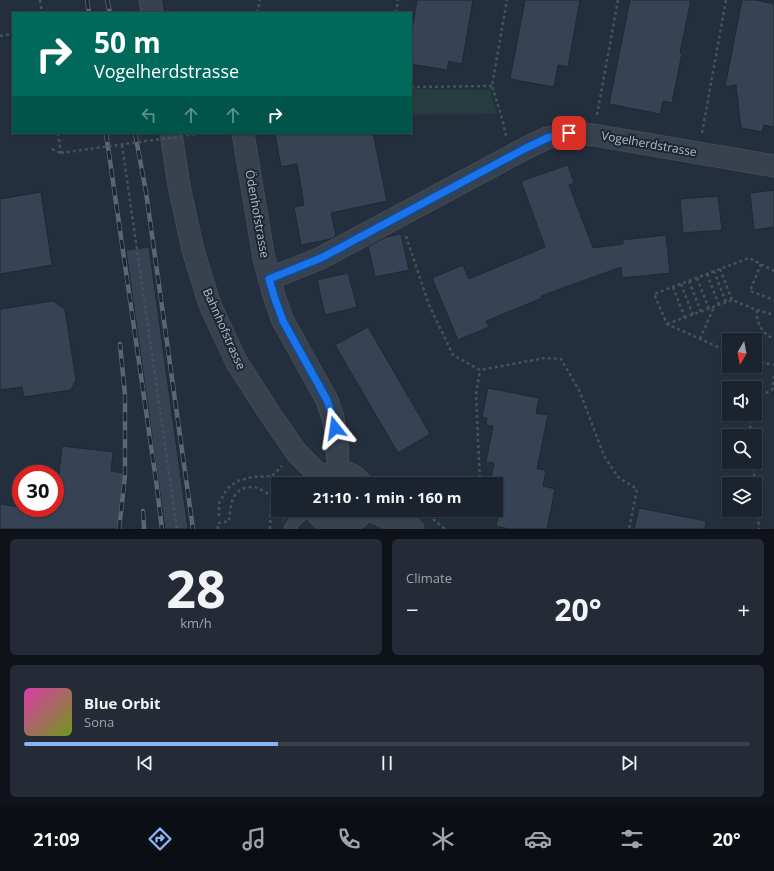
<!DOCTYPE html>
<html lang="en">
<head>
<meta charset="utf-8">
<style>
  body { margin:0; font-family:"Open Sans",sans-serif; background:#242b36; color:#f1f3f6; height:100vh; display:flex; flex-direction:column; font-size:15px; white-space:nowrap }
  * { box-sizing:border-box; margin:0 }
  p { font-size:13px; color:#a0a4aa }
  .icon { flex:none; width:22px; height:22px; fill:none; stroke:currentColor; stroke-width:2; stroke-linecap:round; stroke-linejoin:round }
  .map { position:relative; height:529px; overflow:hidden }
  .drawer { display:flex; flex-direction:column; gap:10px; padding:10px; background:#0f1319; flex:1 }
  .drawer>* { flex:none }
  .hud { position:absolute; left:12px; top:12px; width:400px; height:122px; border-radius:0px; box-shadow:0 1px 3px #0004,0 0 0 1px #39404a; background:#00695c; color:#fff; overflow:hidden }
  .needle { width:26px; rotate:190deg }
  .controls { position:absolute; left:722px; top:333px; display:grid; gap:8px }
  .controls a { display:grid; place-items:center; width:40px; height:40px; border-radius:0px; background:#1b232e; box-shadow:0 1px 3px #0004,0 0 0 1px #39404a; font-size:20px }
  .speed { position:absolute; left:12px; top:465px; display:flex; gap:8px; font-size:20px; font-weight:700; text-align:center }
  .speed>* { display:grid; place-content:center; width:52px; height:52px; border-radius:50%; background:#1b232e; box-shadow:0 1px 3px #0004,0 0 0 1px #39404a; line-height:1 }
  .speed .limit { border:6px solid #d22; background:#fff; color:#111 }
  .pin { position:absolute; display:grid; place-items:center; width:34px; height:34px; color:#fff; margin:-17px; border-radius:8px; box-shadow:0 2px 6px #0006 }
  .me { position:absolute; width:44px; margin:-22px; rotate:345deg; stroke-linejoin:round; filter:drop-shadow(0 0 3px #0008) }
  .turn { display:flex; align-items:center; gap:14px; height:84px; padding:0 16px; font-size:18px }
  .turn .icon { width:52px; height:52px; stroke-width:2.5 }
  .turn b { display:block; font-size:28px; line-height:34px }
  .lanes { display:flex; align-items:center; height:38px; padding:0 16px; background:#0003; justify-content:center; gap:20px; direction:ltr }
  .lanes .off { opacity:.35 }
  .big { font-size:30px; font-weight:700; line-height:1.1 }
  .drawer .tile { flex:1; display:flex; flex-direction:column; justify-content:center; gap:6px; min-width:0; padding:0 14px; border-radius:6px; background:#242b36 }
  .drawer .dial { align-items:center; gap:0 }
  .dial b { font-size:52px; line-height:1 }
  .song { display:flex; align-items:center; gap:12px }
  .cover { width:48px; height:48px; border-radius:6px; background:linear-gradient(135deg,hsl(320 70% 55%),hsl(80 70% 35%)) }
  .played { height:4px; border-radius:2px; background:linear-gradient(90deg,#8ab4f8 35%,#39404a 35%) }
  .keys { display:flex; justify-content:space-around; direction:ltr }
  .heat { display:flex; justify-content:space-between; align-items:center; font-size:22px; direction:ltr }
  .drawer .tiles { flex:1; display:grid; gap:10px; grid-template-columns:1fr 1fr }
  .tile:last-child { grid-column:span 2 }
  .trip { position:absolute; left:271px; top:477px; width:232px; height:40px; border-radius:0px; background:#1b232e; box-shadow:0 1px 3px #0004,0 0 0 1px #39404a; font-weight:700; line-height:40px; text-align:center }
  .dock { display:flex; height:64px; justify-content:space-around; align-items:center; background:#0b0e12; color:#a0a4aa }
  .dock .icon { width:28px; height:28px }
  .dock .on { color:#8ab4f8 }
  .dock b { font-size:18px; color:#f1f3f6 }
  .map>svg:first-child { display:block }
  .green { fill:#263c3f }
  .building { fill:#364354; stroke:#1f2835 }
  .lines { fill:none; stroke-linecap:round; stroke-linejoin:round }
  .lane-casing { stroke:#414a57; stroke-width:13 }
  .street-casing { stroke:#414a57; stroke-width:23 }
  .path { stroke:#3f5557; stroke-width:2.5; stroke-dasharray:3 3; stroke-linecap:butt }
  .lane { stroke:#38414e; stroke-width:11 }
  .street { stroke:#38414e; stroke-width:21 }
  .rail-casing { stroke:#5a6575; stroke-width:4.5 }
  .rail { stroke:#1d2633; stroke-width:3; stroke-dasharray:9; stroke-linecap:butt }
  .path-bridge { stroke:#3f5557; stroke-width:2.5; stroke-dasharray:3 3; stroke-linecap:butt }
  .route-casing { stroke:#114b97; stroke-width:10 }
  .route { stroke:#1a73e8; stroke-width:7 }
  .labels { text-anchor:middle; stroke-width:4; stroke-linejoin:round; paint-order:stroke }
  .street-label { font-size:12px; fill:#b4bcc9; stroke:#1d2633 }
</style>
</head>
<body>
<div class="map">
<svg width="774" height="529" viewBox="0 0 774 529">
  <rect width="100%" height="100%" fill="#242f3e"/>
  <g class="green">
    <polygon points="411,89 490,90 497,114 411,115"/>
    <polygon points="280,510 294,510 288,517 282,523"/>
  </g>
  <g class="building">
    <polygon points="417,0 473,0 462,64 449,61 447,70 411,64 411,35"/>
    <polygon points="525,0 580,0 568,67 558,65 554,87 510,79"/>
    <polygon points="630,0 691,0 680,53 682,53 672,103 663,101 660,114 609,104"/>
    <polygon points="742,0 756,0 774,4 774,127 764,125 762,132 741,128 736,85 725,87"/>
    <polygon points="275,133 373,133 387,201 331,213 336,236 331,239 301,245 294,207 304,205 297,164 281,167"/>
    <polygon points="568,165 574,183 569,185 593,248 623,244 623,240 666,235 670,273 622,278 621,267 541,296 542,298 486,321 489,327 458,340 432,278 463,265 469,279 545,247 521,181"/>
    <polygon points="774,190 774,227 754,230 750,193"/>
    <polygon points="41,192 52,265 0,274 0,199"/>
    <polygon points="718,196 722,230 683,233 680,199"/>
    <polygon points="401,234 409,270 375,277 368,246 386,237"/>
    <polygon points="149,247 188,529 165,529 126,250"/>
    <polygon points="348,273 357,307 325,315 317,280"/>
    <polygon points="53,301 65,309 76,380 71,390 24,397 22,387 0,390 0,309"/>
    <polygon points="368,327 430,434 398,453 335,345"/>
    <polygon points="488,388 539,398 536,413 548,415 537,469 546,470 543,486 555,489 547,529 509,529 496,526 504,488 496,487 496,484 490,484 494,463 486,462 493,426 486,425 487,418 482,417"/>
    <polygon points="62,446 113,452 111,471 124,473 117,529 0,529 0,504 21,507 21,508 32,508 55,510"/>
    <polygon points="639,508 706,521 705,529 634,529"/>
  </g>
  <g class="lines">
    <g class="lane-casing">
      <polyline id="lane" points="290,529 294,522 307,510"/>
    </g>
    <g class="street-casing">
      <g id="street">
        <polyline points="150,0 152,13"/>
        <polyline points="171,133 179,186 193,250 210,305 236,361 272,417 297,453 322,478"/>
        <polyline points="243,133 264,259 275,299 283,321 327,400 333,418 337,439 338,472"/>
        <polyline points="269,279 321,258 526,148 547,138 569,133 594,135 774,166"/>
        <path d="M326,475C339,469 353,472 362,484"/>
        <path d="M315,510C325,529 353,529 364,510"/>
        <polyline points="369,510 413,529"/>
      </g>
    </g>
    <g class="path">
      <polyline points="40,0 42,13"/>
      <polyline points="257,13 260,0"/>
      <polyline points="396,13 398,0"/>
      <polyline points="0,36 13,34"/>
      <polyline points="411,87 492,86"/>
      <polyline points="597,115 618,0"/>
      <polyline points="58,133 61,153"/>
      <polyline points="702,133 726,0"/>
      <polyline points="506,136 502,118 492,86 507,0"/>
      <polyline points="122,145 177,529"/>
      <polyline points="52,149 60,153"/>
      <polyline points="406,236 429,305 453,355 480,370 545,358 561,359 580,392 604,456 618,477 637,489 629,529"/>
      <polyline points="761,264 750,291 774,300"/>
      <polyline points="720,269 732,300"/>
      <polyline points="714,271 726,302"/>
      <polyline points="707,274 719,305"/>
      <polyline points="697,278 709,309"/>
      <polyline points="689,281 701,312"/>
      <polyline points="681,284 693,315"/>
      <polyline points="673,287 685,318"/>
      <path d="M757,310C756,324 762,333 774,339"/>
      <polyline points="667,324 732,300 757,310 774,315"/>
      <polyline points="700,339 714,307"/>
      <polyline points="729,352 667,324 654,294 749,258 774,271"/>
      <polyline points="755,361 774,365"/>
      <polyline points="755,398 772,390 774,375"/>
      <polyline points="749,414 751,436"/>
      <polyline points="753,462 759,529"/>
      <polyline points="382,479 388,484"/>
      <polyline points="480,484 476,394 480,370"/>
      <polyline points="219,516 219,503 227,489 237,481 252,477 272,476 282,466"/>
      <polyline points="461,517 466,510"/>
      <polyline points="433,519 445,529"/>
      <path d="M218,529V523L229,521C230,515 230,507 232,502C234,492 244,486 254,487C259,488 266,493 272,495"/>
      <polyline points="270,529 272,476"/>
    </g>
    <use href="#lane" class="lane"/>
    <use href="#street" class="street"/>
    <g class="rail-casing">
      <g id="rail">
        <polyline points="87,0 89,13"/>
        <polyline points="107,0 110,13"/>
        <polyline points="106,133 156,480 162,529"/>
        <polyline points="135,133 146,192 193,529"/>
        <polyline points="143,511 144,529"/>
        <polyline points="119,529 125,476 125,395 120,344"/>
      </g>
    </g>
    <use href="#rail" class="rail"/>
    <polyline class="path-bridge" points="61,153 203,133"/>
  </g>
  <g class="lines">
    <g class="route-casing">
      <polyline id="route" points="335,428 333,418 327,400 283,321 275,299 269,279 321,258 526,148 547,138 569,133"/>
    </g>
    <use href="#route" class="route"/>
  </g>
  <g class="labels">
    <g class="street-label">
      <text transform="translate(649 144) rotate(10)" y="4">Vogelherdstrasse</text>
      <text transform="translate(257 214) rotate(80)" y="4">Ödenhofstrasse</text>
      <text transform="translate(224 329) rotate(66)" y="4">Bahnhofstrasse</text>
    </g>
  </g>
</svg>
<div class="controls">
<a><svg class="needle" viewBox="-14 -14 28 28"><path d="M0-13l5 13h-10z" fill="#e53935"/><path d="M0 13l5-13h-10z" fill="#a0a4aa"/></svg></a>
<a><svg class="icon" aria-label="sound" viewBox="0 0 24 24"><path d="M4 9h4l5-4v14l-5-4H4zM17 9q2 3 0 6"/></svg></a>
<a><svg class="icon" aria-label="search" viewBox="0 0 24 24"><circle cx="10" cy="10" r="6"/><path d="M15 15l6 6"/></svg></a>
<a><svg class="icon" aria-label="layers" viewBox="0 0 24 24"><path d="M12 4l9 5-9 5-9-5zM3 14l9 5 9-5"/></svg></a>
</div>
<div class="speed"><div class="limit">30</div></div>
<div class="pin" style="left:569px;top:133px;background:#d93025"><svg class="icon" aria-label="arrive" viewBox="0 0 24 24"><path d="M6 21V4h12l-3 4 3 4H6"/></svg></div>
<svg class="me" style="left:335px;top:428px" viewBox="-20 -20 40 40"><path d="M0-17L14 15 0 8-14 15z" fill="#1a73e8" stroke="#fff" stroke-width="4"/></svg>
<div class="trip">21:10 · 1 min · 160 m</div>
<div class="hud">
<div class="turn"><svg class="icon" aria-label="right" viewBox="0 0 24 24"><path d="M7 20v-9h11M14 6l5 5-5 5"/></svg><div><b>50 m</b>Vogelherdstrasse</div></div>
<div class="lanes"><svg class="icon off" aria-label="left" viewBox="0 0 24 24"><path d="M17 20v-9H6M10 6l-5 5 5 5"/></svg><svg class="icon off" aria-label="ahead" viewBox="0 0 24 24"><path d="M12 20V5M6 11l6-6 6 6"/></svg><svg class="icon off" aria-label="ahead" viewBox="0 0 24 24"><path d="M12 20V5M6 11l6-6 6 6"/></svg><svg class="icon" aria-label="right" viewBox="0 0 24 24"><path d="M7 20v-9h11M14 6l5 5-5 5"/></svg></div>
</div>
</div>
<section class="drawer">
<div class="tiles">
<div class="tile dial"><b>28</b><p>km/h</p></div>
<div class="tile"><p>Climate</p>
<div class="heat"><a>−</a><b class="big">20°</b><a>+</a></div>
</div>
<div class="tile">
<div class="song"><i class="cover"></i><div><b>Blue Orbit</b><p>Sona</p></div></div>
<div class="played"></div>
<div class="keys"><svg class="icon" aria-label="previous" viewBox="0 0 24 24"><path d="M18 5L8 12l10 7zM5 5v14"/></svg><svg class="icon" aria-label="pause" viewBox="0 0 24 24"><path d="M8 5v14M16 5v14"/></svg><svg class="icon" aria-label="next" viewBox="0 0 24 24"><path d="M6 5l10 7-10 7zM19 5v14"/></svg></div>
</div>
</div>
</section>
<nav class="dock">
<b>21:09</b>
<svg class="icon on" aria-label="directions" viewBox="0 0 24 24"><path d="M12 3l9 9-9 9-9-9zM9 14v-3h6M13 9l2 2-2 2"/></svg>
<svg class="icon" aria-label="music" viewBox="0 0 24 24"><path d="M9 18V5l10-2v13"/><circle cx="6" cy="18" r="3"/><circle cx="16" cy="16" r="3"/></svg>
<svg class="icon" aria-label="phone" viewBox="0 0 24 24"><path d="M5 4h4l2 5-3 2q2 4 5 5l2-3 5 2v4C11 20 4 13 5 4z"/></svg>
<svg class="icon" aria-label="climate" viewBox="0 0 24 24"><path d="M12 3v18M4 7l16 10M4 17L20 7"/></svg>
<svg class="icon" aria-label="car" viewBox="0 0 24 24"><path d="M5 17H2v-5l4-1 3-4h7l3 4 3 1v5h-3M9 17h6M6 11h13"/><circle cx="7" cy="17" r="2"/><circle cx="17" cy="17" r="2"/></svg>
<svg class="icon" aria-label="filters" viewBox="0 0 24 24"><path d="M4 7h16M4 17h16"/><circle cx="9" cy="7" r="2"/><circle cx="15" cy="17" r="2"/></svg>
<b>20°</b>
</nav>
</body>
</html>
